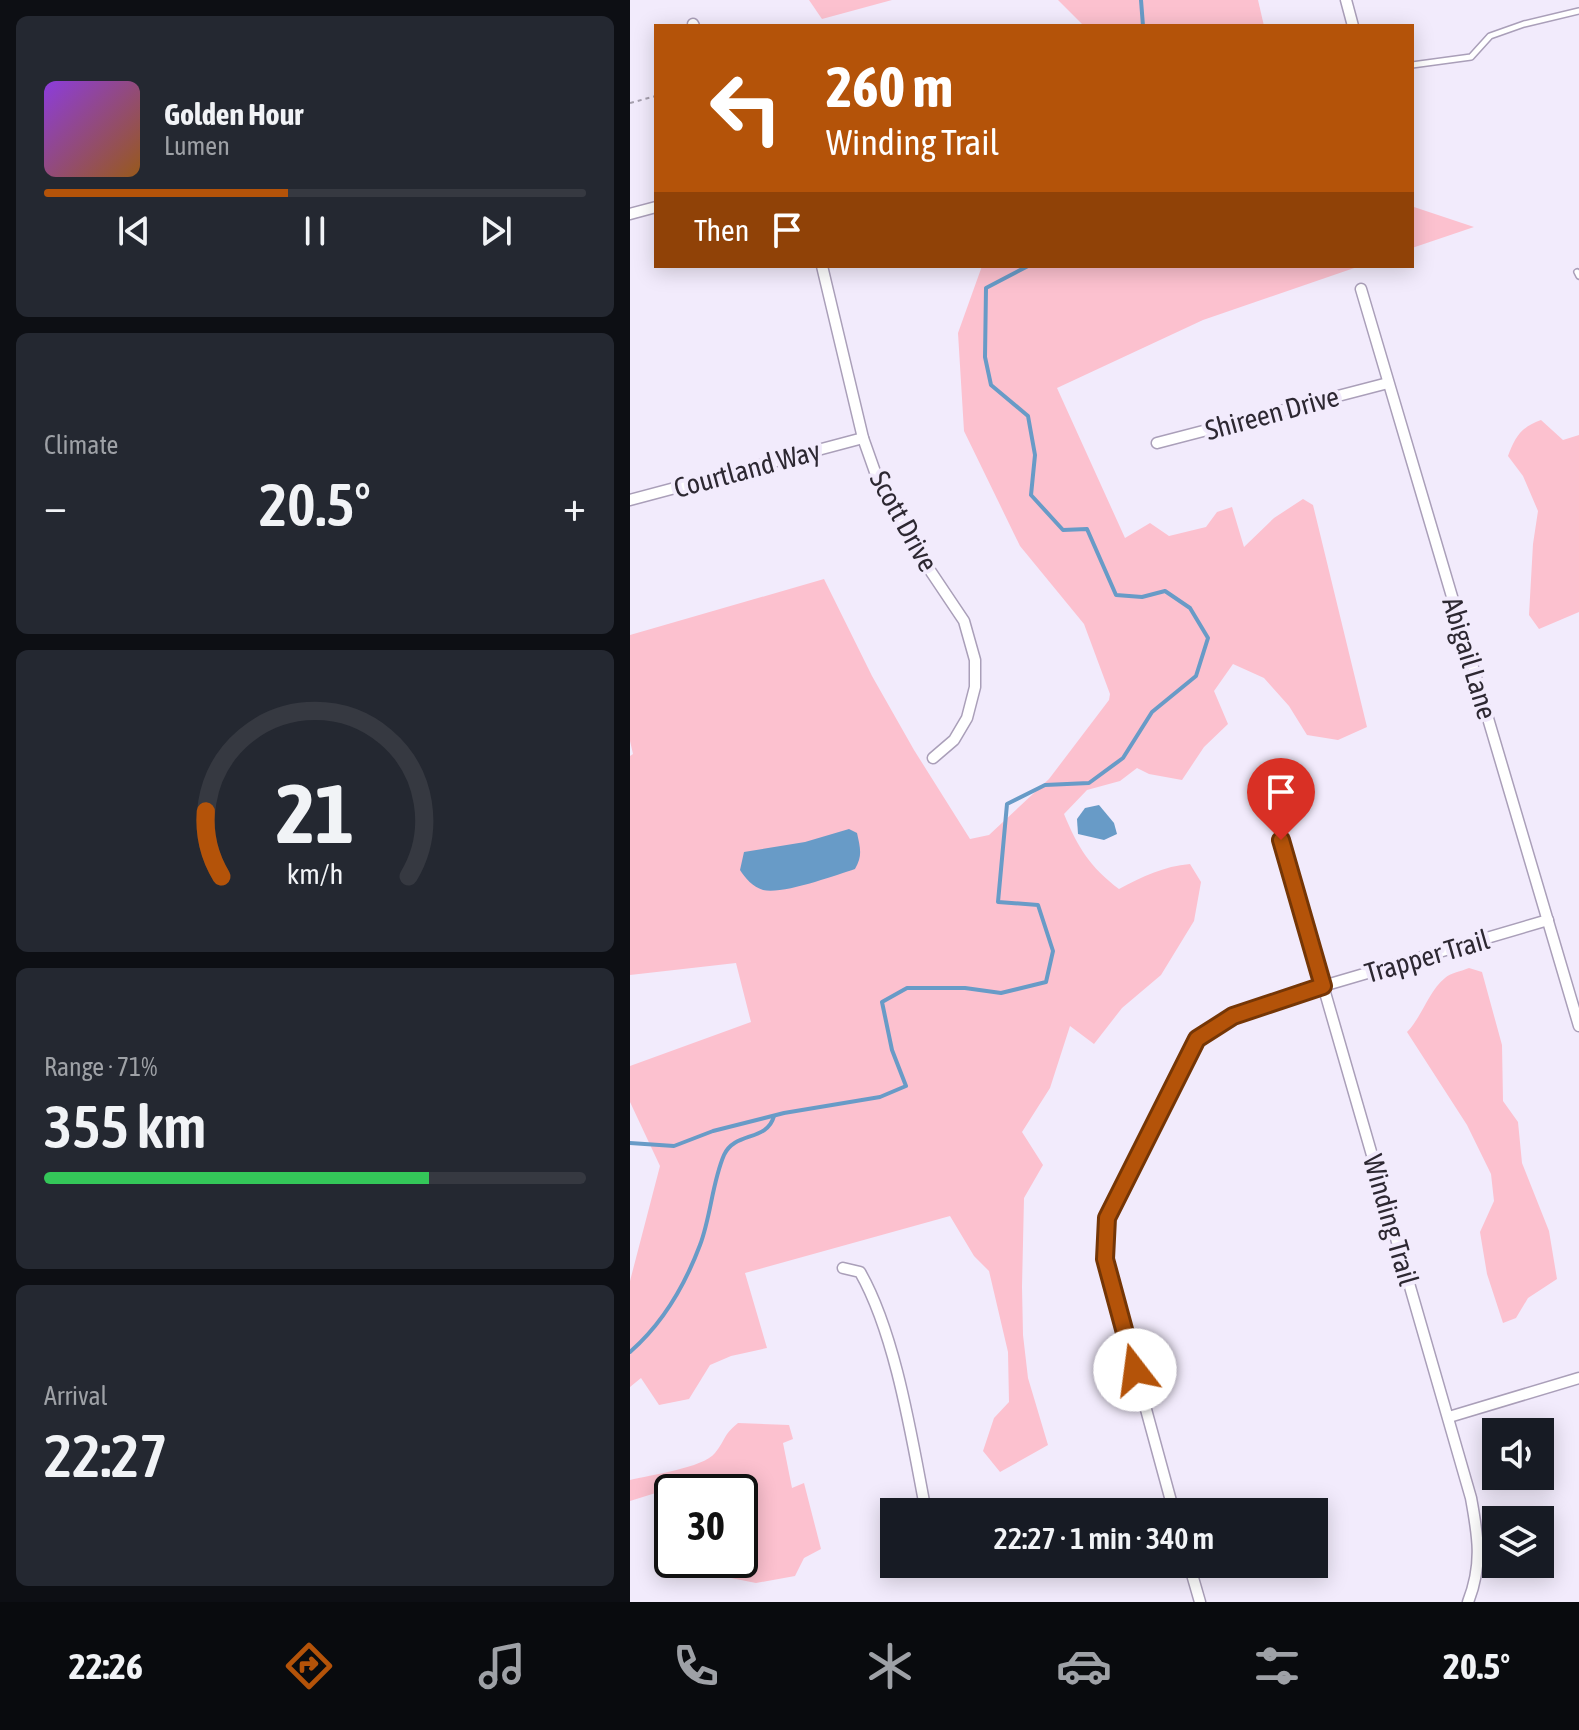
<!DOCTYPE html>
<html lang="en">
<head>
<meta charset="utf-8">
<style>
  body { margin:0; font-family:"Asap Condensed",sans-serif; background:#242831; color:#f1f3f6; height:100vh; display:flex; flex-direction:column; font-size:30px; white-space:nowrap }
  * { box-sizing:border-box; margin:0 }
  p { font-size:26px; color:#9ea1a6 }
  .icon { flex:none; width:44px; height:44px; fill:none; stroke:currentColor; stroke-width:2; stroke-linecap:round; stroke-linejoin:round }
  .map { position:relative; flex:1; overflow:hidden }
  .drawer { display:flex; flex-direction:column; gap:16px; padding:16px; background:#0d0f14; width:630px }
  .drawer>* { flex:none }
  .banner { position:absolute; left:24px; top:24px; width:760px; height:244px; border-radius:0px; box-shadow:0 4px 20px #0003; background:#b45309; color:#fff; overflow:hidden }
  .buttons { position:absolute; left:852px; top:1418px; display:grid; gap:16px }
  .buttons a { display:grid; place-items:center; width:72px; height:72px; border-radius:0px; background:#171b24; box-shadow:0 4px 20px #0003; font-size:40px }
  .speed { position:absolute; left:24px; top:1474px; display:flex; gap:16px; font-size:40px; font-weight:700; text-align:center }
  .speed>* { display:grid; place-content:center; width:104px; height:104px; border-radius:50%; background:#171b24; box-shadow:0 4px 20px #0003; line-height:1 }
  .speed .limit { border:4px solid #111; border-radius:12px; background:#fff; color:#111 }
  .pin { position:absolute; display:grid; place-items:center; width:68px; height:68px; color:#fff; margin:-82px -34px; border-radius:50% 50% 50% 0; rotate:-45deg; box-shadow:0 0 8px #0007 }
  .pin .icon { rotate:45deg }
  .me { position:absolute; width:88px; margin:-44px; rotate:345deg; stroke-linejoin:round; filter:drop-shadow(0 0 6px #0008) }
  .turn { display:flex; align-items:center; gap:28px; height:168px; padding:0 40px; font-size:36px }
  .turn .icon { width:104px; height:104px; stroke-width:2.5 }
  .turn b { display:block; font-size:56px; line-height:68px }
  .then { display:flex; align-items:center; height:76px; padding:0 40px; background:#0003; gap:16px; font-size:30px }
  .big { font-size:60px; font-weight:600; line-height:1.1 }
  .drawer .tile { flex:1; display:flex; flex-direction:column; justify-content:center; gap:12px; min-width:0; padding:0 28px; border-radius:12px; background:#242831 }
  .drawer .dial { align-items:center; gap:0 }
  .dial svg { height:208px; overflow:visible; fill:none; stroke:#363941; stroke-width:7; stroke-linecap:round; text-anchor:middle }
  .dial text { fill:#f1f3f6; stroke:none }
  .song { display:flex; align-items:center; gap:24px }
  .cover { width:96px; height:96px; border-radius:12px; background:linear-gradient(135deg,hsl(270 70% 55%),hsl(30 70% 35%)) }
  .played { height:8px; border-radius:4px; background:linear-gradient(90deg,#b45309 45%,#363941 45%) }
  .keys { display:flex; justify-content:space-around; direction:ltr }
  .heat { display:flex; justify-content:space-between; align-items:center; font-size:44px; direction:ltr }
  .charge { height:12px; border-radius:6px; background:linear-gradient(90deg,#34c759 71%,#363941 0) }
  .trip { position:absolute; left:250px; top:1498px; width:448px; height:80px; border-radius:0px; background:#171b24; box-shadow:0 4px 20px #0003; font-weight:600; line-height:80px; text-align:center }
  .menu { display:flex; height:128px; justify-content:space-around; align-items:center; background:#090b0e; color:#9ea1a6 }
  .menu .icon { width:56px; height:56px }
  .menu .on { color:#b45309 }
  .menu b { font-size:36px; color:#f1f3f6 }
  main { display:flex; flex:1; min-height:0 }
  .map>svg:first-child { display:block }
  .green { fill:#fcc1cf }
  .water { fill:#689bc7 }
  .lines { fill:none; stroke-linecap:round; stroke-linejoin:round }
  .stream { stroke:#689bc7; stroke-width:4 }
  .service-casing { stroke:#aa9fb9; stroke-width:8 }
  .minor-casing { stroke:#aa9fb9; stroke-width:13 }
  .path { stroke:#a59fad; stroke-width:2; stroke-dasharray:4 4; stroke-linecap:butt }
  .service { stroke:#fff; stroke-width:5 }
  .minor { stroke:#fff; stroke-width:10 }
  .route-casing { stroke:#753606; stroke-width:20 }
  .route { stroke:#b45309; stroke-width:14 }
  .labels { text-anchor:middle; stroke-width:8; stroke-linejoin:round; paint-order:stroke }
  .street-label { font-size:28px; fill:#2d2832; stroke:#f2ebfc }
</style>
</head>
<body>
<main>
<section class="drawer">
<div class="tile">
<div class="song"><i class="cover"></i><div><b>Golden Hour</b><p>Lumen</p></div></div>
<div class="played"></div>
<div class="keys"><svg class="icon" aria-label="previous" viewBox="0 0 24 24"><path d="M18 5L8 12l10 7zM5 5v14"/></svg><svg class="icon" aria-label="pause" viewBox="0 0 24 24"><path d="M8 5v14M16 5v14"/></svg><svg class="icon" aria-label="next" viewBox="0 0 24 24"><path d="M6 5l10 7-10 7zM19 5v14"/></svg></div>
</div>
<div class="tile"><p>Climate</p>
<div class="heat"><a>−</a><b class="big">20.5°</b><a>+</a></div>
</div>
<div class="tile dial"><svg viewBox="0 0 100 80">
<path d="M14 69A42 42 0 1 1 86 69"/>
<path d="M14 69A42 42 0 0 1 8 44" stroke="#b45309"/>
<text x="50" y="56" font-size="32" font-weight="700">21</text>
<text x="50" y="72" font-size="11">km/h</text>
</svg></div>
<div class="tile"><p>Range · 71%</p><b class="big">355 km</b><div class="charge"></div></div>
<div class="tile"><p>Arrival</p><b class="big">22:27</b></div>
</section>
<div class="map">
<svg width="949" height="1602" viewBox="0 0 949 1602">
  <rect width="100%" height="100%" fill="#f2ebfc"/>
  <g class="green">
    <polygon points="179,0 262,0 192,19"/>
    <polygon points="428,0 628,0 634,26 454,26"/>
    <polygon points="782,207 784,207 844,227 782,248"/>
    <path d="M352,266H730L573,320L427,388L495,538L520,523L539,536L576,527L587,512L602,507L614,547L644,518L673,499L683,505L737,727L708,740L677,735L659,706L634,678L603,664L584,691L598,724L574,747L552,780L519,774L507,768L490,781L457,790L434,814C448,848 460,867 489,889C512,877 534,866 560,864L571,882L564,921L531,975L492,1008L464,1044L440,1026L420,1088L392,1132L413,1165L394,1198L392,1287L393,1335L398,1378L418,1445L370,1472L353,1451L364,1418L379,1402L378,1352L359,1271L344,1256L320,1216L115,1273L137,1348L101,1356L80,1365L59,1399L29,1405L11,1378L0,1387V1281L30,1166L0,1102V1066L121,1022L106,963L0,975V756L3,754L0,741V635L194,579L242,676L284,750L340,839L359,835L419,779L479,700L480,694L454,624L390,546L334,431L328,333Z"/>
    <path d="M911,420L933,440L949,435V612L909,629L899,615L903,544L908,511L893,476L878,456C885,437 891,427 911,420Z"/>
    <path d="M839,968L852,972L872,1045L873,1101L888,1122L892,1163L919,1231L927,1279L898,1298L886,1318L873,1323L857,1274L850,1232L864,1201L861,1174L837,1125L777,1032C792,1017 798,992 815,978C820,973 832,971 839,968Z"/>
    <path d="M108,1423L159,1425L163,1439L153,1443L162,1488L174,1483L191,1549L174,1558L165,1576L126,1583L101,1578L103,1560H110V1540L122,1518L128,1494L32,1491L0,1501V1480C20,1475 73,1468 85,1453C95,1441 93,1435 108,1423Z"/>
  </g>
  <g class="water">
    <polygon points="469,805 484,823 487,834 474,840 448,834 447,819 455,808"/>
    <path d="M219,829L227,833C230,847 233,856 225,869C206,875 152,895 133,890C123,887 115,878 110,870L114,852L175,842Z"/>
  </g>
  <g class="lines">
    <g class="stream">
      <polyline points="511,0 513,26"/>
      <polyline points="0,1143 44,1146 83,1131 154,1113 250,1097 276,1086 262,1050 252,1002 277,988 335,988 371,993 416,982 423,951 408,905 368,902 377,804 415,785 459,783 493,758 522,712 566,676 578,638 560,608 535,591 512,597 486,595 457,529 433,530 401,495 405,455 398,416 361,385 355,357 356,288 398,266"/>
      <path d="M0,1352C32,1324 55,1285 70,1245C81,1216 82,1183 94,1155C105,1131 137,1142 144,1116"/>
    </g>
    <g class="service-casing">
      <g id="service">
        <polyline points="782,65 841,57 860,36 894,24 949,11"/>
        <polyline points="947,272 949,276"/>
      </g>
    </g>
    <g class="minor-casing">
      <g id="minor">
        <polyline points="716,0 723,26"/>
        <polyline points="63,24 64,26"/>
        <polyline points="0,214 26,207"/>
        <polyline points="192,266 233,438 250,486 285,548 334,621 345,660 345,687 337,718 324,740 303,758"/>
        <polyline points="731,289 949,1026"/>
        <polyline points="527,443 758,383"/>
        <polyline points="0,500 233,438"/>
        <path d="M651,840L841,1498C848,1536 853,1564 838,1602"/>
        <path d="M213,1268L230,1272C266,1335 282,1440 296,1512"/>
        <polyline points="819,1417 949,1378"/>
        <polyline points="544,1512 475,1259 477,1218 567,1039 603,1016 693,986 918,920"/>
        <polyline points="319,1564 329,1570 351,1564"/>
        <polyline points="559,1564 570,1602"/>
      </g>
    </g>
    <polyline class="path" points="0,103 26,96"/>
    <use href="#service" class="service"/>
    <use href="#minor" class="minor"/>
  </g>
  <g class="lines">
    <g class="route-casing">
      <polyline id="route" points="505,1370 475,1259 477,1218 567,1039 603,1016 693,986 651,840"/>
    </g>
    <use href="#route" class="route"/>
  </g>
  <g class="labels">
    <g class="street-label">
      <text transform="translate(642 413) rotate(-15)" y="10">Shireen Drive</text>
      <text transform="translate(117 469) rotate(-15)" y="10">Courtland Way</text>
      <text transform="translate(274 521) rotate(61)" y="10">Scott Drive</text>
      <text transform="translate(840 658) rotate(73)" y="10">Abigail Lane</text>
      <text transform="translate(797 956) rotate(-16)" y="10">Trapper Trail</text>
      <text transform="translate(761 1220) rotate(74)" y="10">Winding Trail</text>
    </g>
  </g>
</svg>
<div class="buttons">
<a><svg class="icon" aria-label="sound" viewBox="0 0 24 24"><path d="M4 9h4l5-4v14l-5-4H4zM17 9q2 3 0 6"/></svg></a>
<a><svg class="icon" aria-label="layers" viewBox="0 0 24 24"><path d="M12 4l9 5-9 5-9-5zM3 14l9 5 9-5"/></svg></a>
</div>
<div class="speed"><div class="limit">30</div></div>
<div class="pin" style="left:651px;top:840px;background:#d93025"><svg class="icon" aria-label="arrive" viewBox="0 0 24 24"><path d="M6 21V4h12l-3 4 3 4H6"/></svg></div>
<svg class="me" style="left:505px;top:1370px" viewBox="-20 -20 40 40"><circle r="19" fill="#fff"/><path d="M0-13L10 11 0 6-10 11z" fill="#b45309"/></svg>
<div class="trip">22:27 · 1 min · 340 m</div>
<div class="banner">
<div class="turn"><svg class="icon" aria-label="left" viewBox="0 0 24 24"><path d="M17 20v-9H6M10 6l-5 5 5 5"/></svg><div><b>260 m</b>Winding Trail</div></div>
<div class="then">Then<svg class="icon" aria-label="arrive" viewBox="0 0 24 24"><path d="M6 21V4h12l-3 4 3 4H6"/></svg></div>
</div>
</div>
</main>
<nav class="menu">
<b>22:26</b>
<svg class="icon on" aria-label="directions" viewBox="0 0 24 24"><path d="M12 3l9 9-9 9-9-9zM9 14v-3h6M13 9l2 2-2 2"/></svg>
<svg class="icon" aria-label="music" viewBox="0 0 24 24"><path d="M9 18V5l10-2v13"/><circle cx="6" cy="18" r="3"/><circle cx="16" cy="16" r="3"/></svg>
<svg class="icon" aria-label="phone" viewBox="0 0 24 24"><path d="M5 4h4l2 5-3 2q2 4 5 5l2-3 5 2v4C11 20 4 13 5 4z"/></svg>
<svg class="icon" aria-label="climate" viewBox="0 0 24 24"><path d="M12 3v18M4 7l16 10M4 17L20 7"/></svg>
<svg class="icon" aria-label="car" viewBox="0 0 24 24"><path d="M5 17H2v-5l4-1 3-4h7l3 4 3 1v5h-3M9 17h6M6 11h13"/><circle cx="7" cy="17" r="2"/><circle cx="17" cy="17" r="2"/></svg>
<svg class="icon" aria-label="filters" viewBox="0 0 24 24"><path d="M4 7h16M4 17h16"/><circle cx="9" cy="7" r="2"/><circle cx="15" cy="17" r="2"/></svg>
<b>20.5°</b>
</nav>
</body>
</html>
